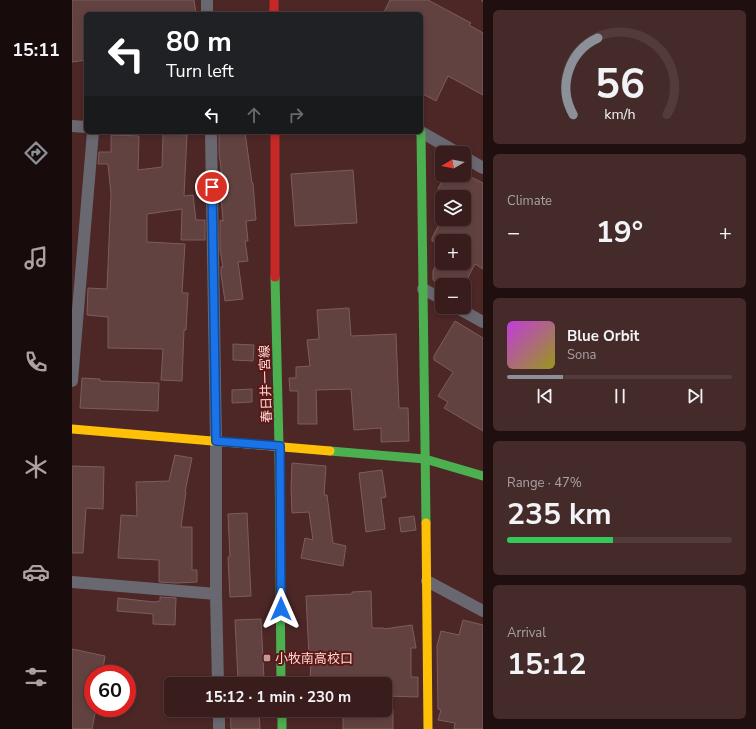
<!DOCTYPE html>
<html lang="en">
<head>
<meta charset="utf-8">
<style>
  body { margin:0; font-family:"Nunito Sans","Noto Sans JP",sans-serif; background:#442a29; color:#f1f3f6; height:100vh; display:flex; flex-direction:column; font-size:15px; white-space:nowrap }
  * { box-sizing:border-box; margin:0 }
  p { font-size:13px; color:#aba2a3 }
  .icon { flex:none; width:22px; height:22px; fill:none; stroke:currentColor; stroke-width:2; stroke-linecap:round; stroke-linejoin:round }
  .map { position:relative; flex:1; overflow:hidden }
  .side { display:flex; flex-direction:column; gap:10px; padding:10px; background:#1f100f; width:273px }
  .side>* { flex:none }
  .top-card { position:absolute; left:12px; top:12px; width:339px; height:122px; border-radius:6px; box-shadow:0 2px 6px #0003,0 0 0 1px #533b3b; background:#202124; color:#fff; overflow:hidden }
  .needle { width:26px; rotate:260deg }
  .buttons { position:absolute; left:363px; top:146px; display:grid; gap:8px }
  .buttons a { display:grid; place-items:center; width:36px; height:36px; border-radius:6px; background:#391d1c; box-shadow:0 2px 6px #0003,0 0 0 1px #533b3b; font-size:20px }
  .speed { position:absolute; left:12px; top:665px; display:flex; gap:8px; font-size:20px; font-weight:700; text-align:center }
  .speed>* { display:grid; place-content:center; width:52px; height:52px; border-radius:50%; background:#391d1c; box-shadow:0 2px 6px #0003,0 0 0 1px #533b3b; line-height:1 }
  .speed .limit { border:6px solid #d22; background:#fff; color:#111 }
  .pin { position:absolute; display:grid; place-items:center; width:34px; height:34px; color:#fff; margin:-17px; border:2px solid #fff; border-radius:50%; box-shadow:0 1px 4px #0007 }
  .me { position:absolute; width:44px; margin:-22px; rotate:0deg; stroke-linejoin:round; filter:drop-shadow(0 0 3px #0008) }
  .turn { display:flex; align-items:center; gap:14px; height:84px; padding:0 16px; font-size:18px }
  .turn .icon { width:52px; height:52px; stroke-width:2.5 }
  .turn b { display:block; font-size:28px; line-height:34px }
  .lanes { display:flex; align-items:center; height:38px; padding:0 16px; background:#0003; justify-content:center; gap:20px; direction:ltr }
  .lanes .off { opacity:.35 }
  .big { font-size:30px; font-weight:700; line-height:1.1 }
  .side .card { flex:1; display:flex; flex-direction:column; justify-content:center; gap:6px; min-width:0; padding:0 14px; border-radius:6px; background:#442a29 }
  .side .dial { align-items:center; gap:0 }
  .dial svg { height:104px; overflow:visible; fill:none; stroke:#533b3b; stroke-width:7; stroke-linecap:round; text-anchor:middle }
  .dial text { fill:#f1f3f6; stroke:none }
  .song { display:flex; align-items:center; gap:12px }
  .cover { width:48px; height:48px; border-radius:6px; background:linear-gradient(135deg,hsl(290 70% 55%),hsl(60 70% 35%)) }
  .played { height:4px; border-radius:2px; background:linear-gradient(90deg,#8c9099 25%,#533b3b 25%) }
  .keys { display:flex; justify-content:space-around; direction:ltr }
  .heat { display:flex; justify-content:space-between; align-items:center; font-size:22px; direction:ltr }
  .charge { height:6px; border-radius:3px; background:linear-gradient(90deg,#34c759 47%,#533b3b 0) }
  .trip { position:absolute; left:92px; top:677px; width:228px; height:40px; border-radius:6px; background:#391d1c; box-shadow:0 2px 6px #0003,0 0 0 1px #533b3b; font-weight:700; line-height:40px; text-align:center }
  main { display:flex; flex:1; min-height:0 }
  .menu { display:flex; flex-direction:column; width:72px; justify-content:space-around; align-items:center; background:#170c0b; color:#aba2a3 }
  .menu .icon { width:28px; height:28px }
  .menu .selected { color:#8c9099 }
  .menu b { font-size:18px; color:#f1f3f6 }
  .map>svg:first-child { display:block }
  .building { fill:#614241; stroke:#7d5d5c }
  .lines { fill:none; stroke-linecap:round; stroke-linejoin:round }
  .path { stroke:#6e6468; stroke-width:2.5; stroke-dasharray:2 3; stroke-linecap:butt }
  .street { stroke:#696870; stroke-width:12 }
  .fast { stroke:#4caf50; stroke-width:9 }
  .slow { stroke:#ffc107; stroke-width:9 }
  .jam { stroke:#c62828; stroke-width:9 }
  .route-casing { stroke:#114b97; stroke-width:10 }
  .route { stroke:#1a73e8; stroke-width:7 }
  .poi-dot { fill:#bf9b98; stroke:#5c1816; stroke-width:1.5 }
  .labels { text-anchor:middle; stroke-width:4; stroke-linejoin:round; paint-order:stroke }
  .street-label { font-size:13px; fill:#fddad6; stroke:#5c1816 }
  .poi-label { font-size:13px; fill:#fddad6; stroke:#5c1816; text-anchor:start }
</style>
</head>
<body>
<main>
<nav class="menu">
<b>15:11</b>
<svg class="icon selected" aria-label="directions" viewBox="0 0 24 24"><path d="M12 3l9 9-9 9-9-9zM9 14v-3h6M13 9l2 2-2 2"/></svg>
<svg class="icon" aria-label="music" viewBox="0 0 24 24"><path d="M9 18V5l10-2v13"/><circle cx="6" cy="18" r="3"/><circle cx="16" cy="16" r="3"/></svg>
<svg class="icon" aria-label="phone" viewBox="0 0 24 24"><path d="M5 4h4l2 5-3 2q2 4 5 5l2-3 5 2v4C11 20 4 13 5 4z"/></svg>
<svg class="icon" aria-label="climate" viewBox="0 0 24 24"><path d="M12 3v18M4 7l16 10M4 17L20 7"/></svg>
<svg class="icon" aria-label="car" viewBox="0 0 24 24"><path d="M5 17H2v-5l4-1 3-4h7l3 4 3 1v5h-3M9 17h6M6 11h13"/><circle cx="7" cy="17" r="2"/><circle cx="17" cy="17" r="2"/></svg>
<svg class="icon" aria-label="filters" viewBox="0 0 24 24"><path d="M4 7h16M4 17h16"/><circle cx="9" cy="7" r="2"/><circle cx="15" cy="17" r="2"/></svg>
</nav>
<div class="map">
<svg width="411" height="729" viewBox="0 0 411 729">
  <rect width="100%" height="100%" fill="#4c2726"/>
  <g class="building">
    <polygon points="0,0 122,0 124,14 14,14 14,60 0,62"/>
    <polygon points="318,0 356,0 399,23 397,25 411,33 411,95 376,76 364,101 349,93 349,14 311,14"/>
    <polygon points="152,132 173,132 180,183 181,183 184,220 174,221 176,241 173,241 176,261 166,262 171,299 153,301 149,274 149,267 151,267 148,250 148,220 151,221 148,185 151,185 147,152 147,133"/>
    <polygon points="91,134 115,135 112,196 121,195 124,220 133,220 133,240 109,240 110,209 75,214 75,242 113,244 110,293 116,293 114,330 112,330 110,381 89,380 91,349 36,348 36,317 15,315 16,288 35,289 39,194 36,164 26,164 27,152 39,152 39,135 67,136 66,170 90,167"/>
    <polygon points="281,170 285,223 223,226 219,174"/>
    <polygon points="373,175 395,175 411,183 411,269 403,264 392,285 370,285 361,280 361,271 365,263 392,263 392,241 360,241 360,238 370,219 392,219 392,197 382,197 366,189"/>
    <polygon points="277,308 279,336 324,334 327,408 336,408 337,441 309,442 309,428 282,430 279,389 244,390 245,424 226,424 226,391 218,391 217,378 224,378 224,367 238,366 235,340 247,339 245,310"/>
    <polygon points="383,321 411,338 411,431 372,408 376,402 366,396 381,372 362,360 362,356"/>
    <polygon points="161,344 182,345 181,361 161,360"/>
    <polygon points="10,378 28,379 28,381 87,383 86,411 8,408"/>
    <polygon points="180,389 180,402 160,403 160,390"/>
    <polygon points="103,455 120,458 113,492 114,492 109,527 120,527 120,570 125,570 125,582 104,583 87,582 87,560 46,558 49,515 65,516 64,482 97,481"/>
    <polygon points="220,463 254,466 252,495 255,495 261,543 274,546 271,566 229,558 233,538 241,540 237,512 220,513 219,487"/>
    <polygon points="0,466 32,467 31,509 14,508 11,553 0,553"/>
    <polygon points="310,470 314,497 309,498 313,529 294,532 287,473"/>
    <polygon points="175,513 179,596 158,597 156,557 158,557 156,514"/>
    <polygon points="342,516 344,530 329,532 327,518"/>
    <polygon points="299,591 300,628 312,628 312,629 340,625 344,648 339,648 339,677 346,677 346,697 313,696 313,684 238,684 239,656 237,656 234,596 280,594 280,592"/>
    <polygon points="88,597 104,598 103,625 81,624 81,614 45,611 46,598 82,602 88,601"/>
    <polygon points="189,619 192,679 166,680 163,620"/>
    <polygon points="391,620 411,625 411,729 382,729 383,723 366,720 369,710 366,709 365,646 369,631 387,635"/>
    <polygon points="0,649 33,656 30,674 21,674 21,708 24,708 20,729 0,729"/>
    <polygon points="158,710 187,710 188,729 159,729"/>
    <rect x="271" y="710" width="50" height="19"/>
  </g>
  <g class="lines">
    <polyline class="path" points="410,0 411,1"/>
    <g class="street">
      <polyline points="135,0 135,14"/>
      <polyline points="0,126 14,127"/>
      <polyline points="139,132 144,441 144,594 146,684"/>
      <polyline points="349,132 386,153"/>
      <polyline points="392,157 411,168"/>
      <polyline points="351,289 370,299"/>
      <polyline points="384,307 411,322"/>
      <polyline points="0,381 21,132"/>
      <polyline points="355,581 411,611"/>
      <polyline points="0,582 144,594"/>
      <polyline points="147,710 147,729"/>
    </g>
    <g class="fast">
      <polyline points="349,132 354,523"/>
      <polyline points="203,277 207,446 209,684"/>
      <polyline points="258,451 353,459 411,476"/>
      <polyline points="210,710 210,729"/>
    </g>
    <g class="slow">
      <polyline points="0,429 258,451"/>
      <polyline points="354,523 356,729"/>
    </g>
    <g class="jam">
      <polyline points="202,0 202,14"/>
      <polyline points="203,277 203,132"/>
    </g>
  </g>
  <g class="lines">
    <g class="route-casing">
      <polyline id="route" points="140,187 144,441 208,446 209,609"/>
    </g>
    <use href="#route" class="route"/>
  </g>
  <rect class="poi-dot" x="191" y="654" width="8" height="8" rx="2"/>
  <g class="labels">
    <g class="street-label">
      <text transform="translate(193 384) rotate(-92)" y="5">春日井一宮線</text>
    </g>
    <g class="poi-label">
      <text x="203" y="663">小牧南高校口</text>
    </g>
  </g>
</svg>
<div class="buttons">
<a><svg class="needle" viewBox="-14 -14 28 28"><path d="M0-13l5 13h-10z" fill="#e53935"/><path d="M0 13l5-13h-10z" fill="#aba2a3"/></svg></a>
<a><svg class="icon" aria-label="layers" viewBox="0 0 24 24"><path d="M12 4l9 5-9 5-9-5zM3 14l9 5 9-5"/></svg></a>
<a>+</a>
<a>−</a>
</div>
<div class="speed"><div class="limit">60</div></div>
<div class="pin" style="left:140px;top:187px;background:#d93025"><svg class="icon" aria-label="arrive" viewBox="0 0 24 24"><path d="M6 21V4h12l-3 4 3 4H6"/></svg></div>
<svg class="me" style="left:209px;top:609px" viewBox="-20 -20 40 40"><path d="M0-17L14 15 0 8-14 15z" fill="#1a73e8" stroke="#fff" stroke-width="4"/></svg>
<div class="trip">15:12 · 1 min · 230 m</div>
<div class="top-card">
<div class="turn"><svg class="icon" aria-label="left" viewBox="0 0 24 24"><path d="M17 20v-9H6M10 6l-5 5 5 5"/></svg><div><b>80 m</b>Turn left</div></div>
<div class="lanes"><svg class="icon" aria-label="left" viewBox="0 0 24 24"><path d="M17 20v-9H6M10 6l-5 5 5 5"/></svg><svg class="icon off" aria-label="ahead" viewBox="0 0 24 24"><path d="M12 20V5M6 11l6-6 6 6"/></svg><svg class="icon off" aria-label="right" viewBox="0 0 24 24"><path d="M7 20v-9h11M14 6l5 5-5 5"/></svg></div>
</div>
</div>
<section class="side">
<div class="card dial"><svg viewBox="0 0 100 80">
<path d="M14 69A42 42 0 1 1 86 69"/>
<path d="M14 69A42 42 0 0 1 33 10" stroke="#8c9099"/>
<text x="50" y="56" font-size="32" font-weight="700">56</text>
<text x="50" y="72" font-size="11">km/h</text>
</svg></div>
<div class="card"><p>Climate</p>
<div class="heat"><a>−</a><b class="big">19°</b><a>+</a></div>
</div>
<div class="card">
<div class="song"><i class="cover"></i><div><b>Blue Orbit</b><p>Sona</p></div></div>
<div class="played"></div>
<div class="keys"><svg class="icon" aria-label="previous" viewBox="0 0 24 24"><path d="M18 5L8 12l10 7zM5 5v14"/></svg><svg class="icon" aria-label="pause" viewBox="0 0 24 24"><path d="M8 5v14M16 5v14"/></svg><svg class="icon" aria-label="next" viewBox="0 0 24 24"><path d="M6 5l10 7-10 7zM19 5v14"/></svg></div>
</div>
<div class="card"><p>Range · 47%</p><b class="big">235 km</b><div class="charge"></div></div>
<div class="card"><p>Arrival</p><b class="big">15:12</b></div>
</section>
</main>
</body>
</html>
